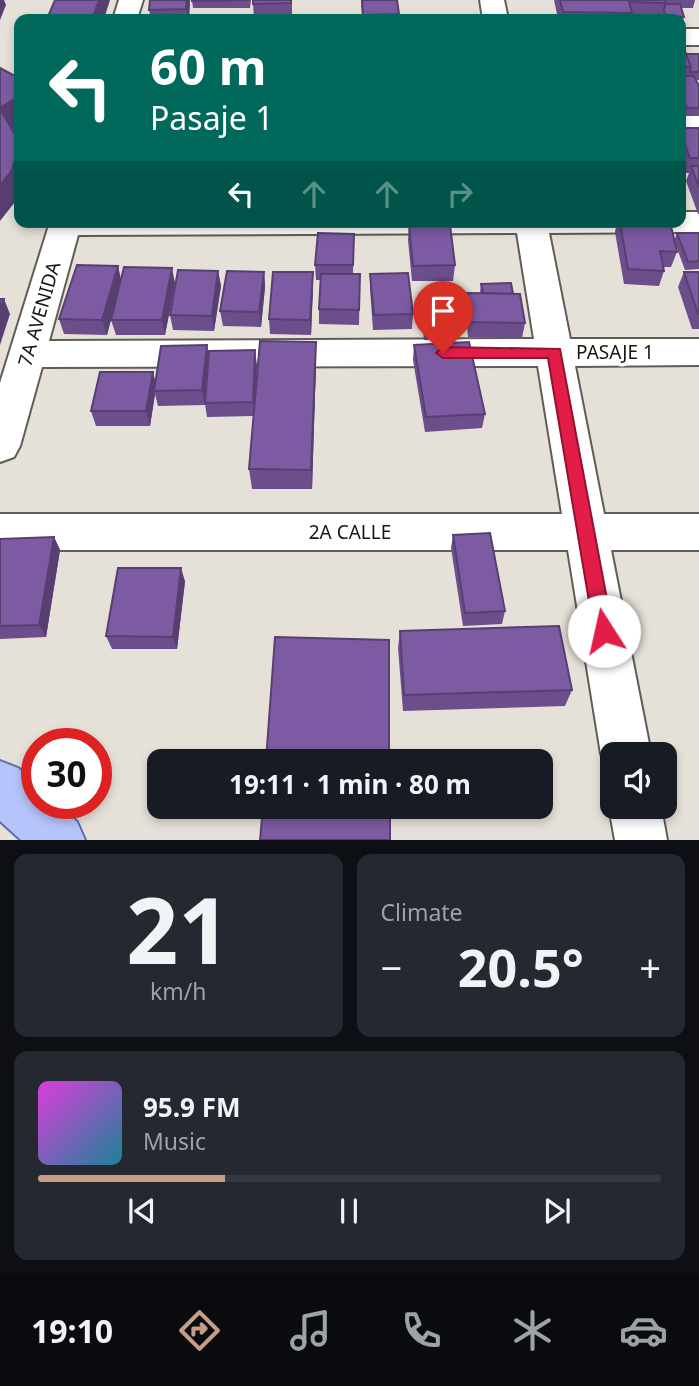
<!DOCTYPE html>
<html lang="en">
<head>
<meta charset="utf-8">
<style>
  body { margin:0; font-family:"Noto Sans",sans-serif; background:#242831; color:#f1f3f6; height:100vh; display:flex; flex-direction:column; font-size:26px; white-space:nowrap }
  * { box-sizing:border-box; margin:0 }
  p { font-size:23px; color:#9ea1a6 }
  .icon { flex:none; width:38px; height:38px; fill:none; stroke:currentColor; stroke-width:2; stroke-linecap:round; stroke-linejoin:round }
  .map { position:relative; height:840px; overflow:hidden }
  .side { display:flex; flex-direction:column; gap:14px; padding:14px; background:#0d0f14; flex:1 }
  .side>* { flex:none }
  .top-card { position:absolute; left:14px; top:14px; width:672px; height:214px; border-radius:14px; box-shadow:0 4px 10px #0003; background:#00695c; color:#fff; overflow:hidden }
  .tools { position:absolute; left:600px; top:742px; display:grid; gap:14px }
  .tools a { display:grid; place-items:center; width:77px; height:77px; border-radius:14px; background:#171b24; box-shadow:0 4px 10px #0003; font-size:35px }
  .speed { position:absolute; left:21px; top:728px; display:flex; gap:14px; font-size:35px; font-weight:700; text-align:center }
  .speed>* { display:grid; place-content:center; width:91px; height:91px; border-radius:50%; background:#171b24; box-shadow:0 4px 10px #0003; line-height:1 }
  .speed .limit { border:10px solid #d22; background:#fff; color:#111 }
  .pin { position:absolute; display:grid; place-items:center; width:60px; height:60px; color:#fff; margin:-72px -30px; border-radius:50% 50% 50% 0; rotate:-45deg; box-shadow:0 0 7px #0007 }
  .pin .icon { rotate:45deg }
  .me { position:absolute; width:77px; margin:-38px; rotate:350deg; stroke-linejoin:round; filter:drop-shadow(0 0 5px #0008) }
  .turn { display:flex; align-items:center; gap:24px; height:147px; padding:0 21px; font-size:32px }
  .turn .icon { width:91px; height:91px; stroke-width:2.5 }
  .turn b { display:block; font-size:49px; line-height:60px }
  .lanes { display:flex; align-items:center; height:66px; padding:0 21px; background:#0003; justify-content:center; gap:35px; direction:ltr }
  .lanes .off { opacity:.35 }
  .big { font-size:52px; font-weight:700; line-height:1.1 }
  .side .tile { flex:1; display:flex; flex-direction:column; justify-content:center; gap:10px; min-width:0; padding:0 24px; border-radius:14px; background:#242831 }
  .side .dial { align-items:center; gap:0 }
  .dial b { font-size:91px; line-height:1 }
  .song { display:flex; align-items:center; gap:21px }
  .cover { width:84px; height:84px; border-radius:10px; background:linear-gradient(135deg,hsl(300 70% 55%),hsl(190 70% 35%)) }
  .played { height:7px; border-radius:4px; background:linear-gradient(90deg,#c89d87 30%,#363941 30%) }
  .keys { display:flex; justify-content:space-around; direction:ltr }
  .heat { display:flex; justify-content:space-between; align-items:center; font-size:38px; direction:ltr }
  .side .tiles { flex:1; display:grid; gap:14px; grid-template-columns:1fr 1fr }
  .tile:last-child { grid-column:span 2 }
  .trip { position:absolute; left:147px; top:749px; width:406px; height:70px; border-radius:14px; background:#171b24; box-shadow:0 4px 10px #0003; font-weight:700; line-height:70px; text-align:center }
  .tab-bar { display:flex; height:112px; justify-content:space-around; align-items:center; background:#090b0e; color:#9ea1a6 }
  .tab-bar .icon { width:49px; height:49px }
  .tab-bar .selected { color:#c89d87 }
  .tab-bar b { font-size:32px; color:#f1f3f6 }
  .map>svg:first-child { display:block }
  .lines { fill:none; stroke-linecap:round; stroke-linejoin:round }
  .minor-casing { stroke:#615c55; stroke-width:4 }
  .major-casing { stroke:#5e6fa8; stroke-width:4 }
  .minor { fill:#fff; fill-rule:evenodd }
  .major { fill:#b5c5fb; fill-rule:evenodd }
  .wall { fill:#6b4e8b }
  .shaded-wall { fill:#574071 }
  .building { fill:#7c5ba2; stroke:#574071; stroke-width:2 }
  .route { fill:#e11d48; stroke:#92132f; stroke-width:2 }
  .labels { text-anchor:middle; stroke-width:7; stroke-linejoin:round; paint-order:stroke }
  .street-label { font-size:19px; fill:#161512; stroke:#fff }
</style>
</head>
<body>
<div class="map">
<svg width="699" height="840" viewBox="0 0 699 840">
  <rect width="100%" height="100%" fill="#e6e1d8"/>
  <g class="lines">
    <g class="minor-casing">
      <g id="minor">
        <polygon points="119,0 143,0 137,19 113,19"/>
        <polygon points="480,0 504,0 508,19 483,19"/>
        <rect x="681" y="29" width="18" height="16"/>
        <polygon points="681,115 699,116 699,134 681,133"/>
        <path d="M681,212H699V232L549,233L570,339H699V365L575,366L604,514H699V550H611L651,754H612V773L609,771L601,754L568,550H0V514H562L538,366L42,367L20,446L14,457L0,462V383L50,222H681ZM517,233L534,339L49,341L78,235Z"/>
        <polygon points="612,799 612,807 661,807 667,840 615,840 609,807"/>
      </g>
    </g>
    <g class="major-casing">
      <polygon id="major" points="0,761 18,768 37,785 37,803 57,803 77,822 85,840 21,840 0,821"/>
    </g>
    <use href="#minor" class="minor"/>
    <use href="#major" class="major"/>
  </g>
  <g class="wall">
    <polygon points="150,0 190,0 189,19 151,19 149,10"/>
    <polygon points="192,0 251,0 250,8 193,8"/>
    <polygon points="292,0 292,18 254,19 253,4"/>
    <polygon points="361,0 397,0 399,19 362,19"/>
    <polygon points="554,0 695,0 693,8 681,8 684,17 682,24 681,24 681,19 662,19 662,17 631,17 631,19 558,19"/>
    <polygon points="681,40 686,54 699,54 699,80 696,80 699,86 699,116 684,116 681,108"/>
    <polygon points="681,128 699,128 699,214 698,214 686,181 689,173 685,173 681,161"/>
    <polygon points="617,222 670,222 674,241 677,233 699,233 699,269 685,270 675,243 677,252 671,267 663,267 664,271 659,286 624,284 615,232"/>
    <polygon points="409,225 455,265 453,281 412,281 408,240"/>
    <polygon points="354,234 353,274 360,274 359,325 319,324 319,309 320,280 316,280 315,265"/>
    <polygon points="118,266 121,280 175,283 165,335 116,335 111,320 116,301 107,335 64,334 59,319"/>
    <polygon points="218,271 221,286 214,331 173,330 170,315"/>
    <polygon points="264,272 265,287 261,327 223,326 220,311"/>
    <polygon points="684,272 699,272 699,329 692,329 678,287"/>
    <polygon points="370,274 413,314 412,329 373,330 370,289"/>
    <polygon points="481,284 513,294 525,323 522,338 468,337 465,308 467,293 480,293"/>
    <polygon points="313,287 311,335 270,334 269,319"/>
    <polygon points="421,307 458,331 457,339 424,340 421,315"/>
    <polygon points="207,345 209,357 257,365 255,401 316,362 312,489 252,489 249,469 254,416 207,417 205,404 205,405 158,406 155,394 150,426 96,426 91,411 153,372 156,384"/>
    <polygon points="414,345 485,414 482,428 425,432 413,360"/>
    <polygon points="453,535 505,611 502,624 463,626 451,548"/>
    <polygon points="54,537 60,550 46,637 0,639 0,539"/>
    <polygon points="185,581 177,649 112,649 106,636"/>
    <polygon points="400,631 572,690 565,706 403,711 398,648"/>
  </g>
  <g class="shaded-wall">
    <polygon points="0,0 4,0 6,5 0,20"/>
    <polygon points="99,0 110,0 104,19 92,19"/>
    <polygon points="187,0 190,0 189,19 188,19 186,9"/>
    <polygon points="19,96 19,126 8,134 0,108"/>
    <polygon points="19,147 19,197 0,221 0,185"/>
    <polygon points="118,266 121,281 107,335 102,320"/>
    <polygon points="172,268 175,283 165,335 162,320"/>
    <polygon points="218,271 221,286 214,331 212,316"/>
    <polygon points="264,272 265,287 261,327 259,312"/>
    <polygon points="313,272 313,287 311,335 310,320"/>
    <polygon points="4,299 10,314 0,345 0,311"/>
    <polygon points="316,342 316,362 312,489 311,470"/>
    <polygon points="207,345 209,360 205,405 202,390"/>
    <polygon points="255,350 257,365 254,416 253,402"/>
    <polygon points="153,372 156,387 154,391 155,394 150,426 146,411"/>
    <polygon points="54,537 60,550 46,637 39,625"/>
    <polygon points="181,568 185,581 177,649 173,637"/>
  </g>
  <g class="building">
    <polygon points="55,0 99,0 92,19 47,19"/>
    <polygon points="150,0 187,0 186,9 149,10"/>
    <polygon points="192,0 249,0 192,1"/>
    <polygon points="253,0 291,0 291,3 253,4"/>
    <polygon points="362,0 397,0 399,14 363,15"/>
    <polygon points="560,0 665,0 666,3 629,2 632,13 563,12"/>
    <polygon points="665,4 680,4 684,17 666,16 664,10"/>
    <polygon points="681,40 691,67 681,67"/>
    <polygon points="686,54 699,54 699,72 690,72 691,67"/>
    <polygon points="0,68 19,78 19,96 0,108"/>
    <polygon points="681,76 694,76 699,86 699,108 687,108 681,95"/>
    <polygon points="0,109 19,141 19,147 11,172 0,185"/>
    <polygon points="681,128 699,128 699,158 690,158 681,133"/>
    <polygon points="691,166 699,166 699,187"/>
    <polygon points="620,222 670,222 677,252 660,251 664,271 628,269"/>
    <polygon points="409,225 450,225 455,265 413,266"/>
    <polygon points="318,233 354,234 353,265 315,265"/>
    <polygon points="677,233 699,233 699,261 688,262"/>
    <polygon points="77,265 118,266 102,320 59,319"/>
    <polygon points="124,267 172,268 162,320 111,320"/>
    <polygon points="178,270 218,271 212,316 170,315"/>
    <polygon points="227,271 264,272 259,312 220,311"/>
    <polygon points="273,272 313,272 310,320 269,319"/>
    <polygon points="684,272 699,272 699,314 698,314"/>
    <polygon points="408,273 413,314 374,315 370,274"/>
    <polygon points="321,274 360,274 359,310 319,309"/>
    <polygon points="511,283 513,294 483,293 481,284"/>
    <polygon points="467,293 520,294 525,323 470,322"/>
    <polygon points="0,299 4,299 0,311"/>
    <polygon points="421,307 454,307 458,331 425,332"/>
    <polygon points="260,341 316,342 311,470 249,469"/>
    <polygon points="469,342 485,414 426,417 414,345"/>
    <polygon points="207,345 202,390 154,391 161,346"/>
    <polygon points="255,350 253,402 205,403 209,351"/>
    <polygon points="100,372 153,372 146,411 91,411"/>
    <polygon points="490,533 505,611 465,613 453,535"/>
    <polygon points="54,537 39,625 0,626 0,539"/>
    <polygon points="118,568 181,568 173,637 106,636"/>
    <polygon points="559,626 572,690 404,695 400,631"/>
    <polygon points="275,637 389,640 389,761 266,761"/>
    <polygon points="263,807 390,807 390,840 260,840"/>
  </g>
  <polygon class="route" points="443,347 560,349 613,631 610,637 604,639 597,637 594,631 548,358 443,358 436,353"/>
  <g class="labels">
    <g class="street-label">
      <text transform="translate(39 314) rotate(-74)" y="7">7A AVENIDA</text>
      <text x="615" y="359">PASAJE 1</text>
      <text x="350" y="539">2A CALLE</text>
    </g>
  </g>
</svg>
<div class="tools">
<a><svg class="icon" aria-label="sound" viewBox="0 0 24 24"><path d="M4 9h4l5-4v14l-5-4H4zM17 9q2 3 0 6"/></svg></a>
</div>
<div class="speed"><div class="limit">30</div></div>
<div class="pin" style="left:443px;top:353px;background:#d93025"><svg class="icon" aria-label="arrive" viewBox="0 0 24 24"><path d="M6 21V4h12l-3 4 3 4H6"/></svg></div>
<svg class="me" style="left:604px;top:631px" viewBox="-20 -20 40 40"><circle r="19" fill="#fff"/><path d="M0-13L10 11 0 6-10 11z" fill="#e11d48"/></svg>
<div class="trip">19:11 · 1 min · 80 m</div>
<div class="top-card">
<div class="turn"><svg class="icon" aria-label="left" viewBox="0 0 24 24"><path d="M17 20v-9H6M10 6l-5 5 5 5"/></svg><div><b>60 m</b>Pasaje 1</div></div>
<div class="lanes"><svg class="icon" aria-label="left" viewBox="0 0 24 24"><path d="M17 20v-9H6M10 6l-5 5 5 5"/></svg><svg class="icon off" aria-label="ahead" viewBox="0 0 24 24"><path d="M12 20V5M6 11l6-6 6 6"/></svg><svg class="icon off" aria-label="ahead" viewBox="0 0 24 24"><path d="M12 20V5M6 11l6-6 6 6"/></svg><svg class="icon off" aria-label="right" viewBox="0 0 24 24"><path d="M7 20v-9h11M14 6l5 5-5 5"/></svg></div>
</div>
</div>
<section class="side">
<div class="tiles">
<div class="tile dial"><b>21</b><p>km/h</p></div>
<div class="tile"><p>Climate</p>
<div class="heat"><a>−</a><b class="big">20.5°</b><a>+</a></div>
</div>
<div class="tile">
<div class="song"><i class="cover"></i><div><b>95.9 FM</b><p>Music</p></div></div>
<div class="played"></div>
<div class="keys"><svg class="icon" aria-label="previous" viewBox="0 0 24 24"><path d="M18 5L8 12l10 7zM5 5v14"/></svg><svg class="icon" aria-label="pause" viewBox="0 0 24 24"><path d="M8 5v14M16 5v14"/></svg><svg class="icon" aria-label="next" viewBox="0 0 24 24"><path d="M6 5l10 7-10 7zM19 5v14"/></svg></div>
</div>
</div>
</section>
<nav class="tab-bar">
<b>19:10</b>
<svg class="icon selected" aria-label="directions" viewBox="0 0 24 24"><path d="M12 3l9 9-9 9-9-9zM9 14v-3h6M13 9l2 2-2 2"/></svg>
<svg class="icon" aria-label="music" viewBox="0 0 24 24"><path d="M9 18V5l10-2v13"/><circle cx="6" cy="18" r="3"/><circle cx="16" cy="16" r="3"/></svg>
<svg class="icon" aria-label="phone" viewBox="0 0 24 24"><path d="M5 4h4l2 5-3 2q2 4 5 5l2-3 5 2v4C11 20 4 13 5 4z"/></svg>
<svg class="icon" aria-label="climate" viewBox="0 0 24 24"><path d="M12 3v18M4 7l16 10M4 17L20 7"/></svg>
<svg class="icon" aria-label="car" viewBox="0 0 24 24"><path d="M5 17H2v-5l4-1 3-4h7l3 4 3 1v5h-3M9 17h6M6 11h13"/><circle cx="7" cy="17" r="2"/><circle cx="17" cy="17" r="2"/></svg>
</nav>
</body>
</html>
